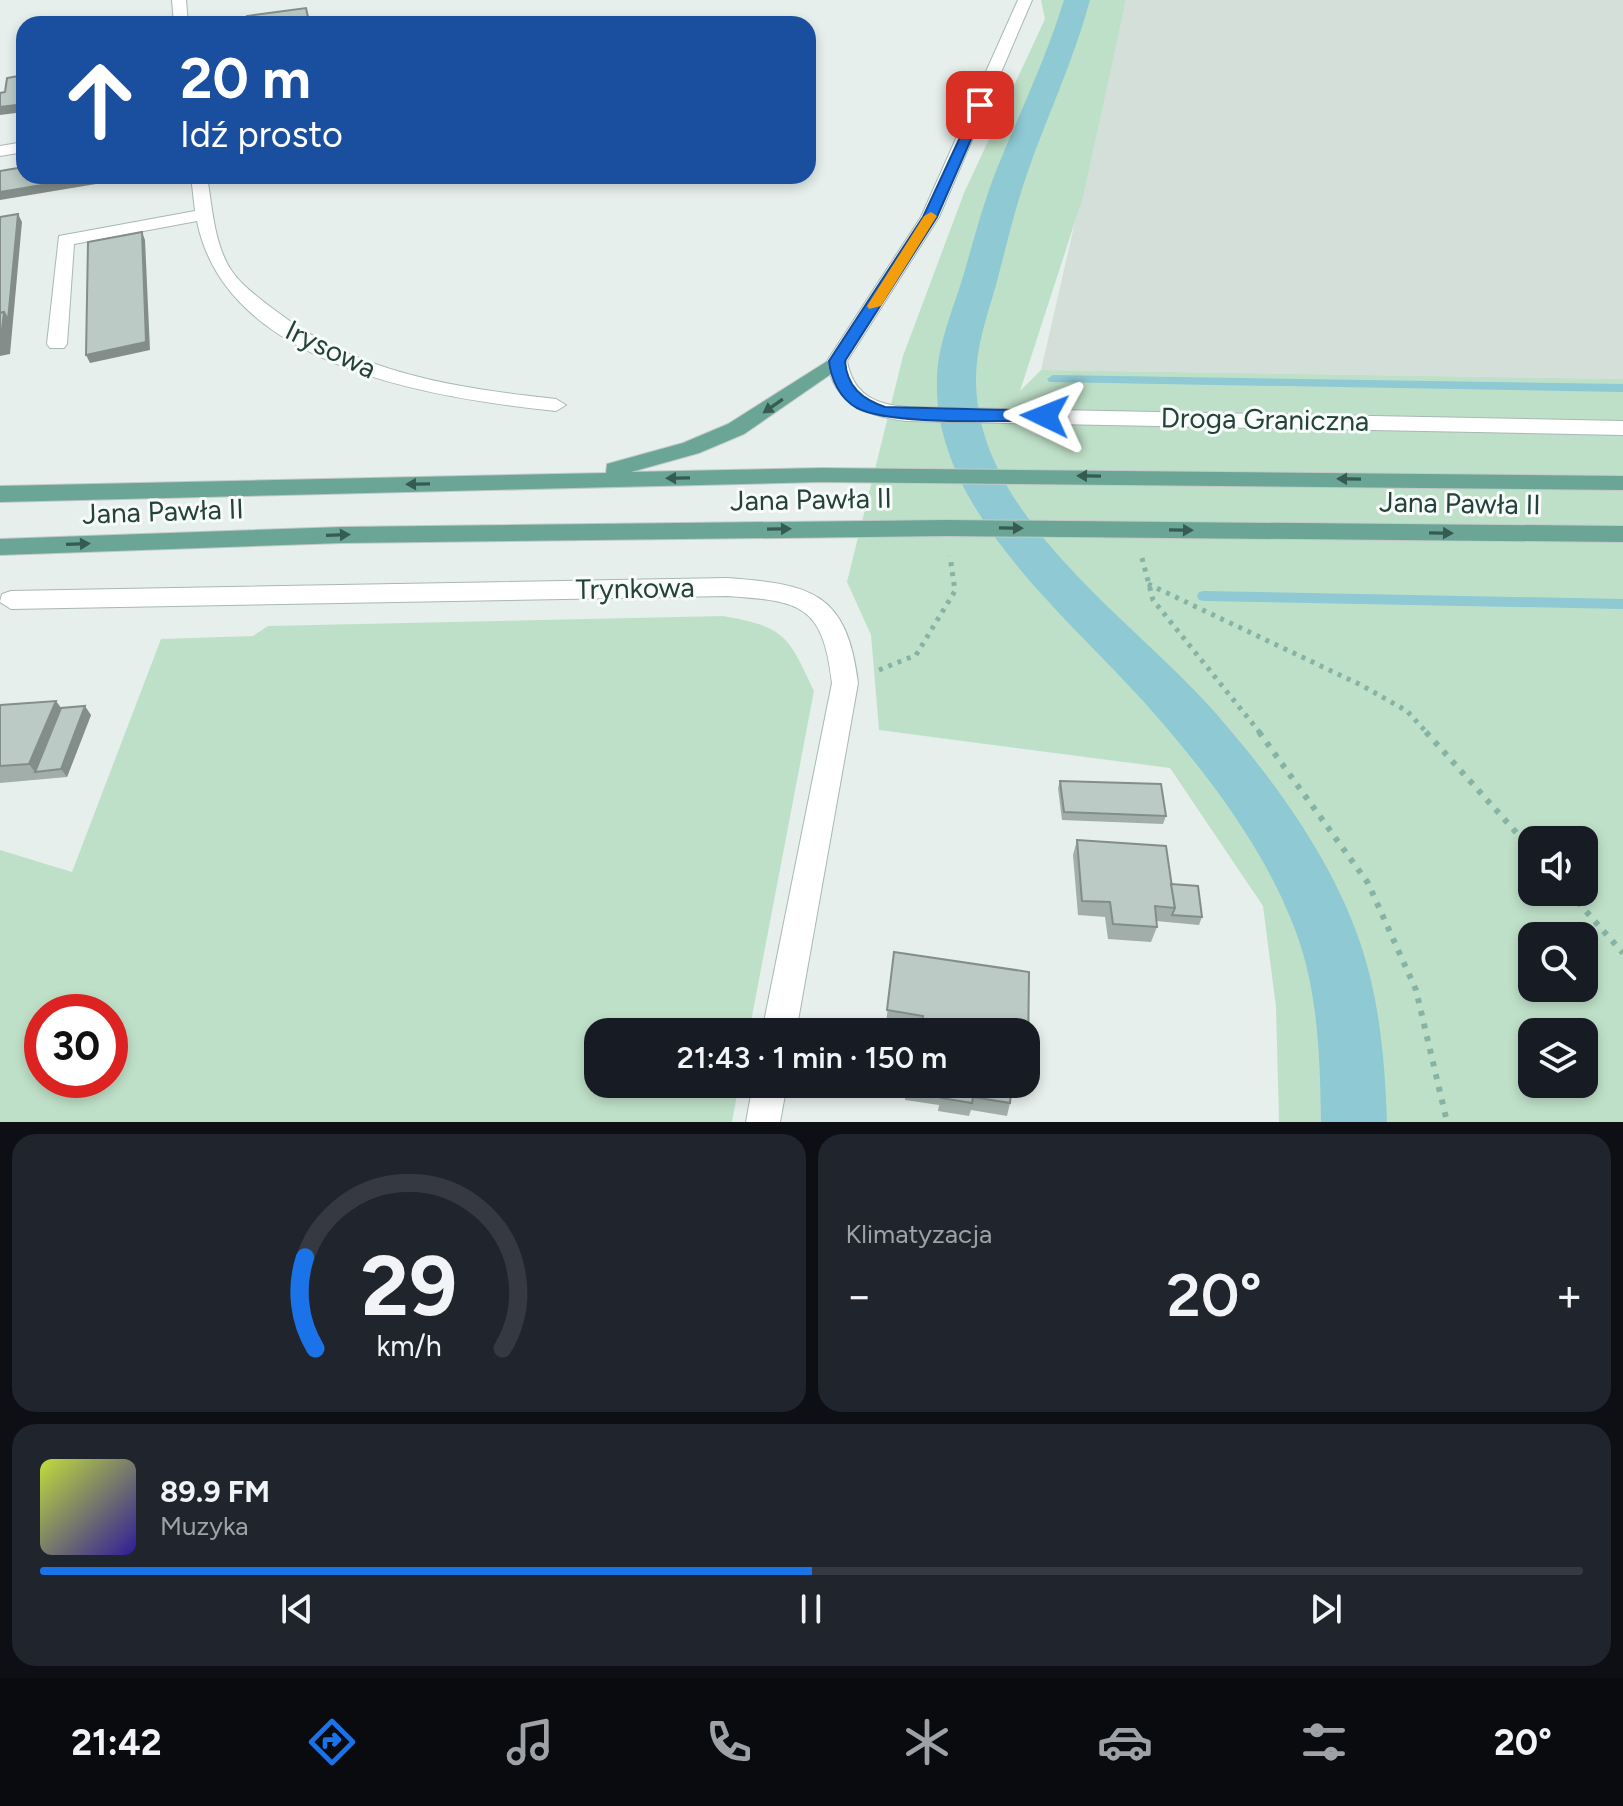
<!DOCTYPE html>
<html lang="pl">
<head>
<meta charset="utf-8">
<style>
  body { margin:0; font-family:Figtree,sans-serif; background:#20242c; color:#f1f3f6; height:100vh; display:flex; flex-direction:column; font-size:30px; white-space:nowrap }
  * { box-sizing:border-box; margin:0 }
  p { font-size:26px; color:#9ea1a6 }
  .icon { flex:none; width:44px; height:44px; fill:none; stroke:currentColor; stroke-width:2; stroke-linecap:round; stroke-linejoin:round }
  .map { position:relative; height:1122px; overflow:hidden }
  .drawer { display:flex; flex-direction:column; gap:12px; padding:12px; background:#0d0f14; flex:1 }
  .drawer>* { flex:none }
  .banner { position:absolute; left:16px; top:16px; width:800px; height:168px; border-radius:24px; box-shadow:0 4px 12px #0003; background:#1a4fa0; color:#fff; overflow:hidden }
  .controls { position:absolute; left:1518px; top:826px; display:grid; gap:16px }
  .controls a { display:grid; place-items:center; width:80px; height:80px; border-radius:16px; background:#171b24; box-shadow:0 4px 12px #0003; font-size:40px }
  .speed { position:absolute; left:24px; top:994px; display:flex; gap:16px; font-size:40px; font-weight:700; text-align:center }
  .speed>* { display:grid; place-content:center; width:104px; height:104px; border-radius:50%; background:#171b24; box-shadow:0 4px 12px #0003; line-height:1 }
  .speed .limit { border:12px solid #d22; background:#fff; color:#111 }
  .pin { position:absolute; display:grid; place-items:center; width:68px; height:68px; color:#fff; margin:-34px; border-radius:16px; box-shadow:0 4px 12px #0006 }
  .me { position:absolute; width:88px; margin:-44px; rotate:272deg; stroke-linejoin:round; filter:drop-shadow(0 0 6px #0008) }
  .turn { display:flex; align-items:center; gap:28px; height:168px; padding:0 32px; font-size:36px }
  .turn .icon { width:104px; height:104px; stroke-width:2.5 }
  .turn b { display:block; font-size:56px; line-height:68px }
  .big { font-size:60px; font-weight:600; line-height:1.1 }
  .drawer .tile { flex:1; display:flex; flex-direction:column; justify-content:center; gap:12px; min-width:0; padding:0 28px; border-radius:24px; background:#20242c }
  .drawer .dial { align-items:center; gap:0 }
  .dial svg { height:208px; overflow:visible; fill:none; stroke:#363941; stroke-width:7; stroke-linecap:round; text-anchor:middle }
  .dial text { fill:#f1f3f6; stroke:none }
  .song { display:flex; align-items:center; gap:24px }
  .cover { width:96px; height:96px; border-radius:12px; background:linear-gradient(135deg,hsl(70 70% 55%),hsl(250 70% 35%)) }
  .played { height:8px; border-radius:4px; background:linear-gradient(90deg,#1a73e8 50%,#363941 50%) }
  .keys { display:flex; justify-content:space-around; direction:ltr }
  .heat { display:flex; justify-content:space-between; align-items:center; font-size:44px; direction:ltr }
  .drawer .tiles { flex:1; display:grid; gap:12px; grid-template-columns:1fr 1fr }
  .tile:last-child { grid-column:span 2 }
  .trip { position:absolute; left:584px; top:1018px; width:456px; height:80px; border-radius:24px; background:#171b24; box-shadow:0 4px 12px #0003; font-weight:600; line-height:80px; text-align:center }
  .menu { display:flex; height:128px; justify-content:space-around; align-items:center; background:#090b0e; color:#9ea1a6 }
  .menu .icon { width:56px; height:56px }
  .menu .current { color:#1a73e8 }
  .menu b { font-size:36px; color:#f1f3f6 }
  .map>svg:first-child { display:block }
  .built { fill:#d4dfda }
  .green { fill:#bfe0c8; fill-rule:evenodd }
  .lines { fill:none; stroke-linecap:round; stroke-linejoin:round }
  .stream { fill:#8ec9d4; fill-rule:evenodd }
  .canal { fill:#8ec9d4; fill-rule:evenodd }
  .minor-casing { stroke:#a8b8b2; stroke-width:2 }
  .major-casing { stroke:#c2cac8; stroke-width:2 }
  .path-far1 { stroke:#86b3a5; stroke-width:5; stroke-dasharray:4 6; stroke-linecap:butt }
  .path { stroke:#86b3a5; stroke-width:6; stroke-dasharray:5 8; stroke-linecap:butt }
  .minor { fill:#fff; fill-rule:evenodd }
  .major { fill:#6aa596; fill-rule:evenodd }
  .wall { fill:#a1aea9 }
  .shaded-wall { fill:#838d89 }
  .building { fill:#bbcac4; stroke:#838d89; stroke-width:2 }
  .oneway { fill:#365b51 }
  .route { fill:#1a73e8; stroke:#114b97; stroke-width:2 }
  .slow { fill:#f59e0b }
  .labels { text-anchor:middle; stroke-width:6; stroke-linejoin:round; paint-order:stroke }
  .street-label { font-size:28px; fill:#24423a; stroke:#f7fbf9 }
</style>
</head>
<body>
<div class="map">
<svg width="1623" height="1122" viewBox="0 0 1623 1122">
  <rect width="100%" height="100%" fill="#e6efeb"/>
  <polygon class="built" points="1126,0 1623,0 1623,379 1041,370"/>
  <g class="green">
    <path d="M1041,0H1126L1083,197L1020,391L1041,370L1623,379V1122H1279L1276,1007L1263,906L1170,768L879,730L871,635L847,582L903,356L964,193L1045,19ZM1532,840H1584V892H1532ZM1532,936H1584V988H1532ZM1532,1032H1584V1084H1532Z"/>
    <path d="M723,616C786,627 788,636 814,691L749,1032H598V1084H739L732,1122H0V850L72,872L161,639L253,636L268,626ZM42,1012H110V1080H42Z"/>
  </g>
  <g class="lines">
    <g class="stream">
      <polygon points="1053,375 1623,384 1623,392 1049,382 1047,379"/>
      <polygon points="1204,591 1623,599 1623,609 1204,601 1199,600 1197,596 1199,592"/>
    </g>
    <path class="canal" d="M1064,0H1090C1074,60 1047,116 1027,174C1014,211 1006,248 996,285C987,316 976,347 976,379C976,516 1129,616 1212,709C1272,777 1332,858 1361,945C1380,1002 1385,1063 1387,1122H1321C1320,1055 1318,984 1292,922C1260,841 1201,766 1144,702C1065,614 932,508 937,378C938,344 952,312 962,280C973,243 982,207 996,171C1019,114 1046,59 1064,0Z"/>
    <g class="minor-casing">
      <g id="minor">
        <polygon points="172,0 186,0 188,24 174,24"/>
        <path d="M1018,0H1032L939,217L847,361C853,394 874,404 906,407L1623,421V435L906,421C866,416 834,404 827,361L921,217Z"/>
        <polygon points="24,142 24,152 0,156 0,146"/>
        <path d="M191,176H207C212,206 214,244 231,270C242,286 260,299 276,311C357,374 457,388 556,399L566,405L556,411C434,398 226,367 197,221L74,244L67,344L64,348H50L47,344L59,236L195,211Z"/>
        <path d="M727,578C811,584 847,592 858,683L796,1032H762L832,683C823,604 800,601 727,596L11,609L0,602L2,594L11,591Z"/>
        <polygon points="753,1084 787,1084 780,1122 746,1122"/>
      </g>
    </g>
    <g class="major-casing">
      <g id="major">
        <polygon points="837,355 847,361 844,365 744,434 699,453 631,472 821,468 1623,476 1623,490 821,482 0,502 0,486 606,473 607,464 683,443 728,424"/>
        <polygon points="946,520 1623,526 1623,542 946,536 342,543 0,555 0,539 342,527"/>
      </g>
    </g>
    <g class="path-far1">
      <polyline points="1142,558 1153,600 1261,734"/>
      <polyline points="1148,584 1361,685 1407,711 1428,734"/>
      <polyline points="879,670 916,655 955,591 950,556"/>
    </g>
    <g class="path">
      <polyline points="1259,732 1368,883 1416,990 1447,1122"/>
      <polyline points="1426,732 1532,850"/>
      <polyline points="1569,892 1623,953"/>
    </g>
    <use href="#minor" class="minor"/>
    <use href="#major" class="major"/>
  </g>
  <g class="wall">
    <polygon points="0,705 61,708 91,715 67,777 0,783"/>
    <polygon points="1060,781 1166,816 1163,824 1062,820 1058,788"/>
    <polygon points="1077,840 1171,884 1202,917 1199,925 1156,921 1157,927 1151,942 1108,939 1105,917 1078,915 1073,855"/>
    <polygon points="894,952 1029,972 1028,1056 1026,1067 1026,1032 920,1032 921,1030 886,1024"/>
    <polygon points="906,1084 1010,1103 1007,1116 971,1110 969,1116 938,1111 939,1105 905,1100"/>
  </g>
  <g class="shaded-wall">
    <polygon points="308,17 310,24 286,24 285,20"/>
    <polygon points="24,104 24,112 0,115 0,107"/>
    <polygon points="96,176 144,176 0,200 0,192"/>
    <polygon points="18,214 22,222 10,354 0,356 0,330"/>
    <polygon points="142,232 145,240 150,350 90,363 86,355"/>
    <polygon points="56,701 67,716 35,772 41,780 29,764"/>
    <polygon points="85,706 91,715 67,777 61,769"/>
  </g>
  <g class="building">
    <polygon points="306,8 308,17 285,20 286,24 254,24 248,22 247,16"/>
    <polygon points="24,75 24,104 0,107 0,93 5,92 7,78"/>
    <polygon points="24,167 24,176 96,176 0,192 0,171"/>
    <polygon points="18,214 8,320 4,312 0,313 0,217"/>
    <polygon points="142,232 146,342 86,355 88,242"/>
    <polygon points="4,312 1,338 0,339 0,313"/>
    <polygon points="56,701 29,764 0,766 0,705"/>
    <polygon points="85,706 61,769 35,772 61,708"/>
    <polygon points="1060,781 1161,784 1166,816 1064,812"/>
    <polygon points="1077,840 1166,846 1175,908 1155,906 1157,927 1113,924 1110,902 1082,901"/>
    <polygon points="1171,884 1198,886 1202,917 1172,915 1175,908"/>
    <polygon points="894,952 1029,972 1028,1056 1027,1064 1026,1032 921,1032 923,1016 887,1010"/>
    <polygon points="907,1084 1012,1084 1010,1103 973,1097 972,1103 941,1098 941,1092 906,1087"/>
  </g>
  <defs><path id="oneway-solid" d="M-6-.8H1V-3.2L6.5 0L1 3.2V.8H-6Z" transform="scale(2)"/></defs>
  <g class="oneway">
    <use href="#oneway-solid" transform="translate(773 406) rotate(145)"/>
    <use href="#oneway-solid" transform="translate(1089 476) rotate(-179)"/>
    <use href="#oneway-solid" transform="translate(678 478) rotate(179)"/>
    <use href="#oneway-solid" transform="translate(1349 479) rotate(-179)"/>
    <use href="#oneway-solid" transform="translate(418 484) rotate(179)"/>
    <use href="#oneway-solid" transform="translate(1011 528) rotate(1)"/>
    <use href="#oneway-solid" transform="translate(779 529) rotate(-1)"/>
    <use href="#oneway-solid" transform="translate(1181 530) rotate(1)"/>
    <use href="#oneway-solid" transform="translate(1441 533) rotate(1)"/>
    <use href="#oneway-solid" transform="translate(338 535) rotate(-2)"/>
    <use href="#oneway-solid" transform="translate(78 544) rotate(-2)"/>
  </g>
  <path class="route" d="M980,102L986,105L937,217L845,361C847,387 862,399 885,407L1045,411L1053,416L1045,421C1000,420 892,426 857,408C840,399 831,379 829,361L923,217L975,105Z"/>
  <polygon class="slow" points="931,212 937,216 881,306 869,309 867,306 924,216"/>
  <g class="labels">
    <g class="street-label">
      <text transform="translate(331 349) rotate(26)" y="10">Irysowa</text>
      <text transform="translate(1265 419) rotate(1)" y="10">Droga Graniczna</text>
      <text transform="translate(811 499) rotate(-1)" y="10">Jana Pawła II</text>
      <text transform="translate(1460 503) rotate(1)" y="10">Jana Pawła II</text>
      <text transform="translate(163 511) rotate(-2)" y="10">Jana Pawła II</text>
      <text transform="translate(635 588) rotate(-1)" y="10">Trynkowa</text>
    </g>
  </g>
</svg>
<div class="controls">
<a><svg class="icon" aria-label="sound" viewBox="0 0 24 24"><path d="M4 9h4l5-4v14l-5-4H4zM17 9q2 3 0 6"/></svg></a>
<a><svg class="icon" aria-label="search" viewBox="0 0 24 24"><circle cx="10" cy="10" r="6"/><path d="M15 15l6 6"/></svg></a>
<a><svg class="icon" aria-label="layers" viewBox="0 0 24 24"><path d="M12 4l9 5-9 5-9-5zM3 14l9 5 9-5"/></svg></a>
</div>
<div class="speed"><div class="limit">30</div></div>
<div class="pin" style="left:980px;top:105px;background:#d93025"><svg class="icon" aria-label="arrive" viewBox="0 0 24 24"><path d="M6 21V4h12l-3 4 3 4H6"/></svg></div>
<svg class="me" style="left:1045px;top:416px" viewBox="-20 -20 40 40"><path d="M0-17L14 15 0 8-14 15z" fill="#1a73e8" stroke="#fff" stroke-width="4"/></svg>
<div class="trip">21:43 · 1 min · 150 m</div>
<div class="banner">
<div class="turn"><svg class="icon" aria-label="ahead" viewBox="0 0 24 24"><path d="M12 20V5M6 11l6-6 6 6"/></svg><div><b>20 m</b>Idź prosto</div></div>
</div>
</div>
<section class="drawer">
<div class="tiles">
<div class="tile dial"><svg viewBox="0 0 100 80">
<path d="M14 69A42 42 0 1 1 86 69"/>
<path d="M14 69A42 42 0 0 1 10 34" stroke="#1a73e8"/>
<text x="50" y="56" font-size="32" font-weight="700">29</text>
<text x="50" y="72" font-size="11">km/h</text>
</svg></div>
<div class="tile"><p>Klimatyzacja</p>
<div class="heat"><a>−</a><b class="big">20°</b><a>+</a></div>
</div>
<div class="tile">
<div class="song"><i class="cover"></i><div><b>89.9 FM</b><p>Muzyka</p></div></div>
<div class="played"></div>
<div class="keys"><svg class="icon" aria-label="previous" viewBox="0 0 24 24"><path d="M18 5L8 12l10 7zM5 5v14"/></svg><svg class="icon" aria-label="pause" viewBox="0 0 24 24"><path d="M8 5v14M16 5v14"/></svg><svg class="icon" aria-label="next" viewBox="0 0 24 24"><path d="M6 5l10 7-10 7zM19 5v14"/></svg></div>
</div>
</div>
</section>
<nav class="menu">
<b>21:42</b>
<svg class="icon current" aria-label="directions" viewBox="0 0 24 24"><path d="M12 3l9 9-9 9-9-9zM9 14v-3h6M13 9l2 2-2 2"/></svg>
<svg class="icon" aria-label="music" viewBox="0 0 24 24"><path d="M9 18V5l10-2v13"/><circle cx="6" cy="18" r="3"/><circle cx="16" cy="16" r="3"/></svg>
<svg class="icon" aria-label="phone" viewBox="0 0 24 24"><path d="M5 4h4l2 5-3 2q2 4 5 5l2-3 5 2v4C11 20 4 13 5 4z"/></svg>
<svg class="icon" aria-label="climate" viewBox="0 0 24 24"><path d="M12 3v18M4 7l16 10M4 17L20 7"/></svg>
<svg class="icon" aria-label="car" viewBox="0 0 24 24"><path d="M5 17H2v-5l4-1 3-4h7l3 4 3 1v5h-3M9 17h6M6 11h13"/><circle cx="7" cy="17" r="2"/><circle cx="17" cy="17" r="2"/></svg>
<svg class="icon" aria-label="filters" viewBox="0 0 24 24"><path d="M4 7h16M4 17h16"/><circle cx="9" cy="7" r="2"/><circle cx="15" cy="17" r="2"/></svg>
<b>20°</b>
</nav>
</body>
</html>
